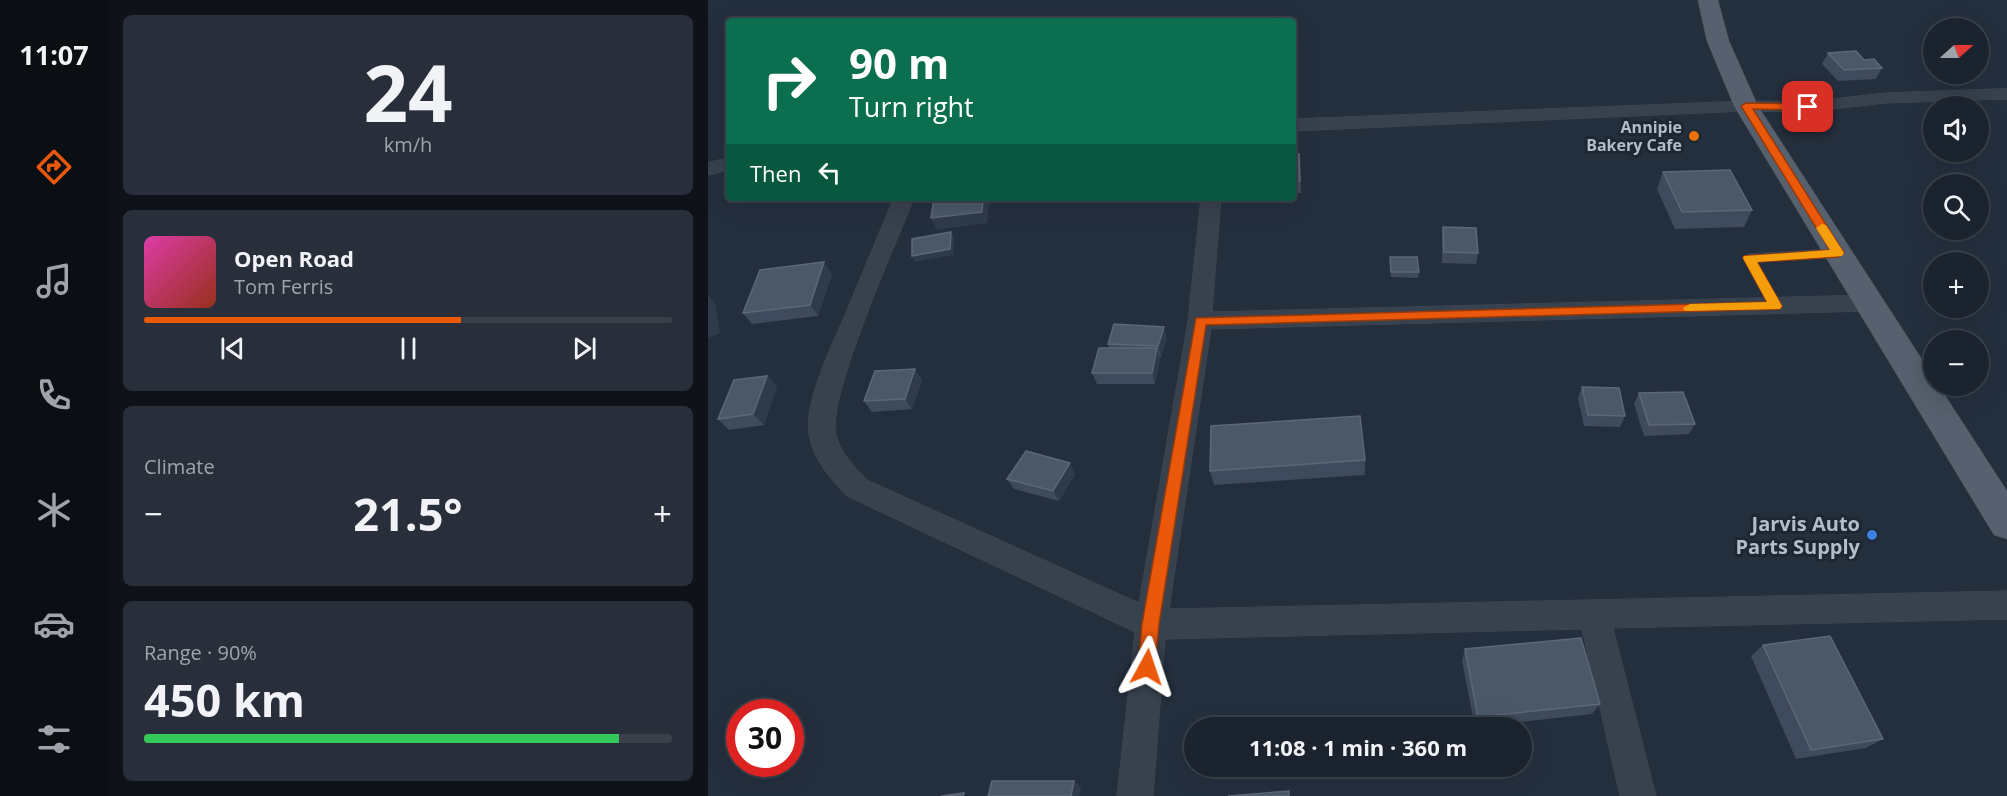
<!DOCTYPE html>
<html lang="en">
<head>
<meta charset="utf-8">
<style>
  body { margin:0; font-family:"Open Sans",sans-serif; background:#282f3a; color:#f1f3f6; height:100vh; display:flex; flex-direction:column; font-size:22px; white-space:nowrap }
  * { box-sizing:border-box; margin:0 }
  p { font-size:20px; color:#a0a4aa }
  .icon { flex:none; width:33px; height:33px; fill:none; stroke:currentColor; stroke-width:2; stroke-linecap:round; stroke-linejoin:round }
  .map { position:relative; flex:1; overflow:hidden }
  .panel { display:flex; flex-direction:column; gap:15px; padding:15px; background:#0f1319; width:600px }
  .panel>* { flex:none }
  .hud { position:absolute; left:18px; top:18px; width:570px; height:183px; border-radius:6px; box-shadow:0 6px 24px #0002,0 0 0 2px #39404a; background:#0b6e4f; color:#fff; overflow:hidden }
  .needle { width:39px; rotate:69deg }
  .controls { position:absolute; left:1215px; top:18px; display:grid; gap:12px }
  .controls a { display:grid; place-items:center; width:66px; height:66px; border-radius:50%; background:#1b232e; box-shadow:0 6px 24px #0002,0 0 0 2px #39404a; font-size:30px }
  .speed { position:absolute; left:18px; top:699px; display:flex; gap:12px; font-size:30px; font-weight:700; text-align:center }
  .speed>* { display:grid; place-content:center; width:78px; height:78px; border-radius:50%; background:#1b232e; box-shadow:0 6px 24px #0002,0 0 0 2px #39404a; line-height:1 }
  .speed .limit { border:9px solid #d22; background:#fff; color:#111 }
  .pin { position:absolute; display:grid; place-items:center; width:51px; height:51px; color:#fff; margin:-26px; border-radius:12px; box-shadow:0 3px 9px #0006 }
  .me { position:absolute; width:66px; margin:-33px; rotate:5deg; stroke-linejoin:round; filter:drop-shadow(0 0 4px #0008) }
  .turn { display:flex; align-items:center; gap:21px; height:126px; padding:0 24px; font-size:27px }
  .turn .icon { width:78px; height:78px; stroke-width:2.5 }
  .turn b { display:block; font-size:42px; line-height:51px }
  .then { display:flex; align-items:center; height:57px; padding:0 24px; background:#0003; gap:12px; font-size:22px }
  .big { font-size:45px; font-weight:700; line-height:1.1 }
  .panel .widget { flex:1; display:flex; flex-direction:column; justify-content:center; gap:9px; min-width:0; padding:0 21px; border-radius:9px; background:#282f3a }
  .panel .dial { align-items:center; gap:0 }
  .dial b { font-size:78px; line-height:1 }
  .song { display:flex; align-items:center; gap:18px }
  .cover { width:72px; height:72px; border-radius:9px; background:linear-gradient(135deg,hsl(320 70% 55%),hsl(10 70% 35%)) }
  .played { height:6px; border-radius:3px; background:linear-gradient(90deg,#ea580c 60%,#39404a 60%) }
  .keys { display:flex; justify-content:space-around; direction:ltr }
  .heat { display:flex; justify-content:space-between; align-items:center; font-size:33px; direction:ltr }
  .charge { height:9px; border-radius:4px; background:linear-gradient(90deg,#34c759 90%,#39404a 0) }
  .trip { position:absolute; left:476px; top:717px; width:348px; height:60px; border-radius:30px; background:#1b232e; box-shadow:0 6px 24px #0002,0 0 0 2px #39404a; font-weight:700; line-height:60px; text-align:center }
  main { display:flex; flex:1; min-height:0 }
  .menu { display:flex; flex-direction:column; width:108px; justify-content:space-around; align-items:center; background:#0b0e12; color:#a0a4aa }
  .menu .icon { width:42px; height:42px }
  .menu .on { color:#ea580c }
  .menu b { font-size:27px; color:#f1f3f6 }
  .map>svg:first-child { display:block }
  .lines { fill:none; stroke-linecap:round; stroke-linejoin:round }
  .service-casing { stroke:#414a57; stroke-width:1 }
  .minor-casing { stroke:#414a57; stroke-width:1 }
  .primary-casing { stroke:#414a57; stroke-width:1 }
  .service { fill:#38414e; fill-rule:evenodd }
  .minor { fill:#38414e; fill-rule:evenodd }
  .primary { fill:#56606e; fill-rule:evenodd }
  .wall { fill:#3f4b5c }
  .shaded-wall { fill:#2f3b4b }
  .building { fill:#4b5868; stroke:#5c6777; stroke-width:1.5 }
  .route { fill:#ea580c; stroke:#983908; stroke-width:1.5 }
  .slow { fill:#f59e0b }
  .food-dot { fill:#e8710a; stroke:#1d2633; stroke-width:2 }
  .shop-dot { fill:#3f7fe0; stroke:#1d2633; stroke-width:2 }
  .labels { text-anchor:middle; stroke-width:6; stroke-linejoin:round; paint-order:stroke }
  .far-poi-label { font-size:16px; font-weight:bold; fill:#b4bcc9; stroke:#1d2633; text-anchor:end }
  .poi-label { font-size:20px; font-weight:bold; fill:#b4bcc9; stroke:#1d2633; text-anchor:end }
</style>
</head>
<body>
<main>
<nav class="menu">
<b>11:07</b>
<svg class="icon on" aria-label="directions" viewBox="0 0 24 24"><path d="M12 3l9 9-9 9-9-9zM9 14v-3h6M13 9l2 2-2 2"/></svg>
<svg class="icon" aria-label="music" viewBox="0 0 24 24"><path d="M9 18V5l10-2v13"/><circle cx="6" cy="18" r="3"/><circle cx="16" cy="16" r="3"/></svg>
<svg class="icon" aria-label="phone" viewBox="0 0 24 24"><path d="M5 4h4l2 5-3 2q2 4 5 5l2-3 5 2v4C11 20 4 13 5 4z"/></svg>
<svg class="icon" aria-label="climate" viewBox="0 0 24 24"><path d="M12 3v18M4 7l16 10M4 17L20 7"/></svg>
<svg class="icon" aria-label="car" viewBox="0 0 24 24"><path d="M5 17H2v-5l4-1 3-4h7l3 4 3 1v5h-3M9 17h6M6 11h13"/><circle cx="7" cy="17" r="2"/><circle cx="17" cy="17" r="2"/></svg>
<svg class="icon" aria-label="filters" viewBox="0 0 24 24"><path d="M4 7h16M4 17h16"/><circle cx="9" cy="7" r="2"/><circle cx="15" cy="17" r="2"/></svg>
</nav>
<section class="panel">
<div class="widget dial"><b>24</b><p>km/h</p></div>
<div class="widget">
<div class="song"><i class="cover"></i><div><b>Open Road</b><p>Tom Ferris</p></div></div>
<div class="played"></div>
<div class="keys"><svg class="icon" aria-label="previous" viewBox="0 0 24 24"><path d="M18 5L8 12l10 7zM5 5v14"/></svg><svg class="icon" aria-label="pause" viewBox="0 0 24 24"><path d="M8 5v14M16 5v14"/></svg><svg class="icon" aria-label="next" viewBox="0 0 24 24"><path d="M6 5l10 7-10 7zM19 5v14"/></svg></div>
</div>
<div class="widget"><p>Climate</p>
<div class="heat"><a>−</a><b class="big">21.5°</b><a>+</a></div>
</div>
<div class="widget"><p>Range · 90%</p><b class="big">450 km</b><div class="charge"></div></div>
</section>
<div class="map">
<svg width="1299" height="796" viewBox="0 0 1299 796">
  <rect width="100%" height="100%" fill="#242f3e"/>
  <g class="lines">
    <g class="service-casing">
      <polygon id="service" points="1130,249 1134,250 1136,253 1134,256 1049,262 1074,306 1068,310 1064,309 1035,258 1041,254"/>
    </g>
    <g class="minor-casing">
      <g id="minor">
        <polygon points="1299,89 1299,99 1177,103 1099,112 1038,111 585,131 585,119 1038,101 1099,102 1177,93"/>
        <polygon points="21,158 21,170 0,175 0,163"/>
        <path d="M186,198H206C189,242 118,398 128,435C133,454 146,466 159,480L431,603L480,321L493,198H513L504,312L1161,295L1169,297L1173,303L1169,309L1161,311L503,329L461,609L1299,591V619L905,628L948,796H912L874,629L457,639L445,796H409L427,632L139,496C122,478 106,461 101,435C95,402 127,339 140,308C155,272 170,235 186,198Z"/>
      </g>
    </g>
    <g class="primary-casing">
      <polygon id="primary" points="990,0 1010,0 1021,41 1050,106 1226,378 1226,386 1231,386 1299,491 1299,539 1286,535 1026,106 999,41"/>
    </g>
    <use href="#service" class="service"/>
    <use href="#minor" class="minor"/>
    <use href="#primary" class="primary"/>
  </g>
  <g class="wall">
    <polygon points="1120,53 1156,60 1174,68 1168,79 1130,81 1114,64"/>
    <polygon points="585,154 591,154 593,193 585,193"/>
    <polygon points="955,172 1044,210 1036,227 967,229 949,189"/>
    <polygon points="735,227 770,253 768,264 734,263 734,238"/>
    <polygon points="682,257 711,272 710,278 683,277"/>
    <polygon points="124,274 110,316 44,324 35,313"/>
    <polygon points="459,338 453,357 451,357 452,359 447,384 389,384 384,373 401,348 400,344"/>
    <polygon points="59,376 69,386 56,425 21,430 10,419"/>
    <polygon points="214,380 204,409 164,412 156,401"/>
    <polygon points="874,387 917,416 912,427 876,426 870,398"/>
    <polygon points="931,393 987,424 981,434 936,436 926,404"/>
    <polygon points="657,460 657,475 506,485 502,471"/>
    <polygon points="367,474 351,501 306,489 299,479"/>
    <polygon points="1055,645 1175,739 1158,748 1088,759 1043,656"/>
    <polygon points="757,649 892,704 884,714 767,727 754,661"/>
  </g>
  <g class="shaded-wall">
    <polygon points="275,198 281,198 282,199 279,223 229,230 223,218"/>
    <polygon points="243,232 246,238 245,255 207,262 204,256"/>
    <polygon points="116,262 124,274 110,316 102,305"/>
    <polygon points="0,295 7,303 12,333 0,338"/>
    <polygon points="456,327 459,338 453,357 450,346"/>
    <polygon points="449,348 452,359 447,384 444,373"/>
    <polygon points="207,369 214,380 204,409 197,399"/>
    <polygon points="59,376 69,386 56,425 45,414"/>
    <polygon points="362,463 367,474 351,501 345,491"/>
    <polygon points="366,781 373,787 371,796 363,796"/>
  </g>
  <g class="building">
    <polygon points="1148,51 1156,60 1166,59 1174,68 1136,70 1120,53"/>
    <polygon points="585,154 591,154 592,181 585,181"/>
    <polygon points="1022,170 1044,210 974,212 955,172"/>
    <polygon points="226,198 275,198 274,212 223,218"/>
    <polygon points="735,227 768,228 770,253 736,252"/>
    <polygon points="243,232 242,249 204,256 204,239"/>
    <polygon points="682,257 709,257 711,272 683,272"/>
    <polygon points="116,262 102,305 35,313 52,270"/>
    <polygon points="406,324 456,327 450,346 400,344"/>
    <polygon points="391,348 449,348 444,373 384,373"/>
    <polygon points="207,369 197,399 156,401 167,371"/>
    <polygon points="59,376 45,414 10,419 26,380"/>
    <polygon points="874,387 911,388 917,416 880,415"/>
    <polygon points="975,392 987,424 941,425 931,393"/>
    <polygon points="652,416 657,460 502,471 503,426"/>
    <polygon points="318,451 362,463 345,491 299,479"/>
    <polygon points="1122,636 1175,739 1103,750 1055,645"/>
    <polygon points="873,638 892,704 770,717 757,649"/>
    <polygon points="284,781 366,781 363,796 280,796"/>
    <polygon points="581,791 581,796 520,796"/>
    <polygon points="256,793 255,796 233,796"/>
  </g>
  <polygon class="route" points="1038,103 1100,104 1104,107 1100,110 1045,109 1136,253 1130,257 1049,262 1074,306 1072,309 498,325 451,624 447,667 445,673 439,676 433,673 430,667 434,624 488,318 1059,302 1035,258 1036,256 1122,250 1033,106"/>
  <polygon class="slow" points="1114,224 1118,225 1136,253 1134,256 1049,262 1074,306 1072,309 977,311 975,308 982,304 1059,302 1035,258 1036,256 1122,250 1108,228"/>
  <circle class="food-dot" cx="986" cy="136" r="6"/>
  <circle class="shop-dot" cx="1164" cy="535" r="6"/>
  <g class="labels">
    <g class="far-poi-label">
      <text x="974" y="133">Annipie<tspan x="974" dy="18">Bakery Cafe</tspan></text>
    </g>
    <g class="poi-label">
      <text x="1152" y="531">Jarvis Auto<tspan x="1152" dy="23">Parts Supply</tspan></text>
    </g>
  </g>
</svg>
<div class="controls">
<a><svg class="needle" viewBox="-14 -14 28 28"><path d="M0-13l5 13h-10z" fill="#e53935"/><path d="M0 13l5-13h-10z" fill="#a0a4aa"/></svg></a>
<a><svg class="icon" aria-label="sound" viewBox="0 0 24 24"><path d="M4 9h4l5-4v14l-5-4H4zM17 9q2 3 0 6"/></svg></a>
<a><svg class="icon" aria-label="search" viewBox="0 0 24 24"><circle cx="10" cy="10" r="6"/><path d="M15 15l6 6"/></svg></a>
<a>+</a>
<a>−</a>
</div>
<div class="speed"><div class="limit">30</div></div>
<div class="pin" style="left:1100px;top:107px;background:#d93025"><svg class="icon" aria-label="arrive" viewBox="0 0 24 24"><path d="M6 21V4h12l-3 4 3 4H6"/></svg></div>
<svg class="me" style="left:439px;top:667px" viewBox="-20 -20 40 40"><path d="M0-17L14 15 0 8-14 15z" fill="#ea580c" stroke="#fff" stroke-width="4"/></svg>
<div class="trip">11:08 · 1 min · 360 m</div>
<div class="hud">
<div class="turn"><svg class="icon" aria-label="right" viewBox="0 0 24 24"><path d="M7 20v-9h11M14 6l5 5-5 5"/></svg><div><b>90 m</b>Turn right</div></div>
<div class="then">Then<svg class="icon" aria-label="left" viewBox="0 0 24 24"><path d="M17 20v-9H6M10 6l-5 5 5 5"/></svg></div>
</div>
</div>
</main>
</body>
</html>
